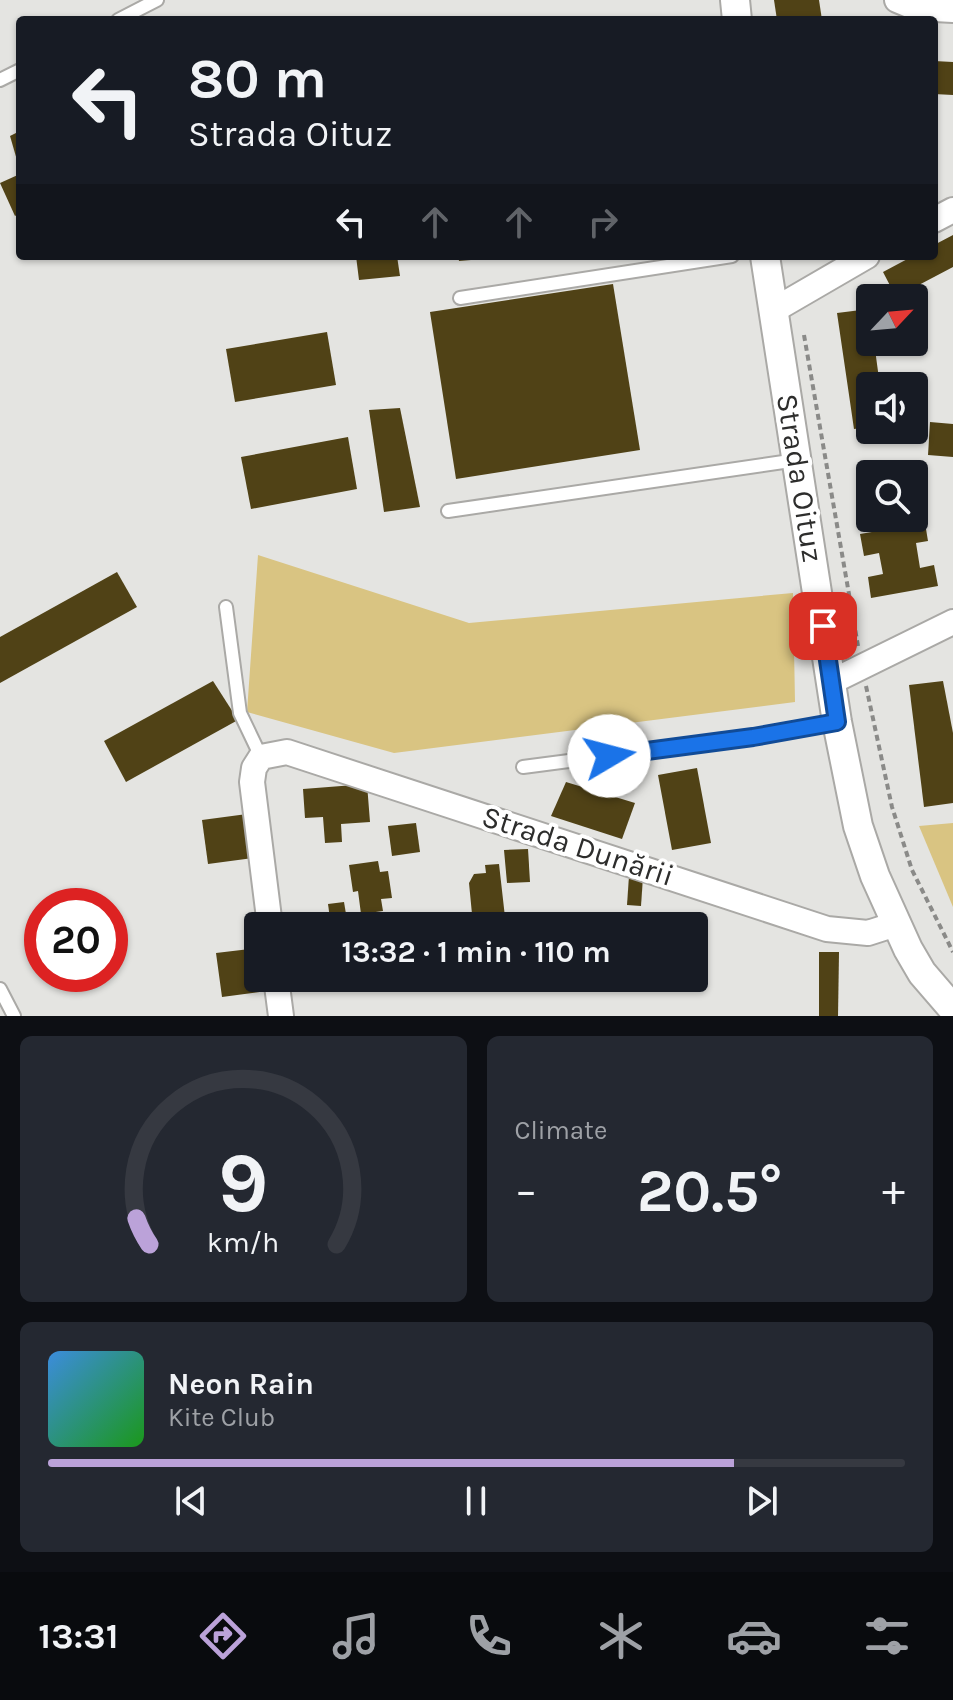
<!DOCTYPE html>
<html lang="en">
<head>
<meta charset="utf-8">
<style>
  body { margin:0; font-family:Karla,sans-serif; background:#242831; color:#f1f3f6; height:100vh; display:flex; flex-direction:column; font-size:30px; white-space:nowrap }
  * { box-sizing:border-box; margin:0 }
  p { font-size:26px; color:#9ea1a6 }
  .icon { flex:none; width:44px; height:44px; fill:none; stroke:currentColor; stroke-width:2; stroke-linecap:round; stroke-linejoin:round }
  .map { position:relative; height:1016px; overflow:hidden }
  .panel { display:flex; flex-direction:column; gap:20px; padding:20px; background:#0d0f14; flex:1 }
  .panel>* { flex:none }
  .banner { position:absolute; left:16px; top:16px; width:922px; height:244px; border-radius:8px; box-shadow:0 2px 6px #0004; background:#171b24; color:#f1f3f6; overflow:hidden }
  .needle { width:52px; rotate:64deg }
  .tools { position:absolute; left:856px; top:284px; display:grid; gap:16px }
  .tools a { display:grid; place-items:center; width:72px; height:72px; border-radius:8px; background:#171b24; box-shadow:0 2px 6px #0004; font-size:40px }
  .speed { position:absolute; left:24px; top:888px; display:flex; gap:16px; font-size:40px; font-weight:700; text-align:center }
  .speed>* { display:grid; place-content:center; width:104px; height:104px; border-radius:50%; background:#171b24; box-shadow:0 2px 6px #0004; line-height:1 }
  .speed .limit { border:12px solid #d22; background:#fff; color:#111 }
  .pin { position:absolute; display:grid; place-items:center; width:68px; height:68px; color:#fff; margin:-34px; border-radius:16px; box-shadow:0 4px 12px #0006 }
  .me { position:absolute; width:88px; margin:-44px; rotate:82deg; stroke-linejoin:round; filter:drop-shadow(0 0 6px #0008) }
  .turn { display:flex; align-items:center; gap:28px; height:168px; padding:0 40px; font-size:36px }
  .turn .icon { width:104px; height:104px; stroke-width:2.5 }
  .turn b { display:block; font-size:56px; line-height:68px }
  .lanes { display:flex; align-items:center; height:76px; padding:0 40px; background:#0003; justify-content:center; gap:40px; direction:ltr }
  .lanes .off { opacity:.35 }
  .big { font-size:60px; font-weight:700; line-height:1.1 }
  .panel .card { flex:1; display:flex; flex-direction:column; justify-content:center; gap:12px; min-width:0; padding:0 28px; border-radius:12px; background:#242831 }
  .panel .dial { align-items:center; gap:0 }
  .dial svg { height:208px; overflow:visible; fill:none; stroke:#363941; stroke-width:7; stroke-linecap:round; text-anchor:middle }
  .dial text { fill:#f1f3f6; stroke:none }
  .song { display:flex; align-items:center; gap:24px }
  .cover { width:96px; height:96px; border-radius:12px; background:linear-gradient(135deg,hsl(210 70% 55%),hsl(120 70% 35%)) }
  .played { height:8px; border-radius:4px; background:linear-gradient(90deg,#bba2d9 80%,#363941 80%) }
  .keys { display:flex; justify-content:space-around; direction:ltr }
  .heat { display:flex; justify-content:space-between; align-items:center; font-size:44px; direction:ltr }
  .panel .tiles { flex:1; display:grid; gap:20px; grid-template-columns:1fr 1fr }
  .card:last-child { grid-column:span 2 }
  .trip { position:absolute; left:244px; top:912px; width:464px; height:80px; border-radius:8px; background:#171b24; box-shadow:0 2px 6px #0004; font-weight:700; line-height:80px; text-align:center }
  .dock { display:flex; height:128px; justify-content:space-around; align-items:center; background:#090b0e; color:#9ea1a6 }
  .dock .icon { width:56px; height:56px }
  .dock .selected { color:#bba2d9 }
  .dock b { font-size:36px; color:#f1f3f6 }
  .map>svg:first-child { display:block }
  .green { fill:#d9c482 }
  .building { fill:#504216 }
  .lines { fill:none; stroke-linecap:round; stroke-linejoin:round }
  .service-casing { stroke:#aaa9a6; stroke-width:16 }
  .minor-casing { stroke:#aaa9a6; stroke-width:28 }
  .tertiary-casing { stroke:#aaa9a6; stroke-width:32 }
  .path { stroke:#8a8a88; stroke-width:4; stroke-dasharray:6 4; stroke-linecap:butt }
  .service { stroke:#fff; stroke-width:12 }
  .minor { stroke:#fff; stroke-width:24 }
  .tertiary { stroke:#fff; stroke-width:28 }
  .route-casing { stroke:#114b97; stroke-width:20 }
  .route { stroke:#1a73e8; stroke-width:14 }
  .labels { text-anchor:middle; stroke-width:8; stroke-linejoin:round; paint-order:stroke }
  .street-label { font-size:30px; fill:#2d2d2c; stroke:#fff }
</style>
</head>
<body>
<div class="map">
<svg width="953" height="1016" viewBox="0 0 953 1016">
  <rect width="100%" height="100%" fill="#e4e4e1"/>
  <g class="green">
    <polygon points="258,555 469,623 793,593 795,702 394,753 247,712"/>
    <polygon points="953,823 953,907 919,826"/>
  </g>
  <g class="building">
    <polygon points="774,0 819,0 822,20 777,20"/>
    <polygon points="934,61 953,62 953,95 934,94"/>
    <polygon points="20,131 20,167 19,167 10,136"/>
    <polygon points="20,174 20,213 15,216 0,183"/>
    <polygon points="953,235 953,267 896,297 883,272 913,256 934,256 934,245"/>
    <polygon points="356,256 397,256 400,276 359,280"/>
    <polygon points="458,256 482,256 483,259 459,261"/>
    <polygon points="613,284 640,450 456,479 430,312"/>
    <polygon points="869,309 870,342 874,342 880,386 870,386 870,427 854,429 837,313"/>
    <polygon points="327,332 336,385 235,402 226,349"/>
    <polygon points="400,408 420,507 384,512 369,410"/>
    <polygon points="930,422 953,424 953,457 928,455"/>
    <polygon points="348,437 357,489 251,509 241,457"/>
    <polygon points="925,523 928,541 916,543 920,568 934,565 938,586 871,598 868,577 883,574 879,553 864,556 860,534"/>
    <polygon points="117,572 137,607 0,683 0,637"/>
    <polygon points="213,681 238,720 126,782 104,741"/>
    <polygon points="943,681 953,733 953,803 924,807 909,685"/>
    <polygon points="697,768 711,843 672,850 658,775"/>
    <polygon points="566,782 635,803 622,839 551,816"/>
    <polygon points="367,784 370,822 341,824 342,842 325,843 323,817 305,818 303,789"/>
    <polygon points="247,814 253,858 208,864 202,820"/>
    <polygon points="416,823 420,852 392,856 388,826"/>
    <polygon points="528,849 530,882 507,883 504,850"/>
    <polygon points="378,861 380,872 388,871 392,898 381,899 383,911 361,914 358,891 353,892 349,865"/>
    <polygon points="499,864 506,926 477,926 476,914 472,914 469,883 474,874 486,873 485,865"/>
    <polygon points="629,876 643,877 641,906 627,905"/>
    <polygon points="344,902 348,926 331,926 328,904"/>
    <polygon points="258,948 258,978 265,978 267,991 222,997 216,953"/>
    <polygon points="819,952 839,952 838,1016 819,1016"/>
  </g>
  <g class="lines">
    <g class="service-casing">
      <g id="service">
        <polyline points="118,20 157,0"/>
        <polyline points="0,80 20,70"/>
        <polyline points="460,298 732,256"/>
        <polyline points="448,511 797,460"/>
        <polyline points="226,607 240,713 261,757"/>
        <polyline points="523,767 753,737 836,722"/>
        <polyline points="0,989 14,1016"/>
      </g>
    </g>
    <g class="minor-casing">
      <g id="minor">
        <polyline points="897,0 916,8 953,10"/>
        <polyline points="934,220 953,210"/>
        <polyline points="774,310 867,256"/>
        <polyline points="831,682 953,622"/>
        <polyline points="270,926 252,782 254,768 261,757 287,752 827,929 868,933 896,924"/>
        <polyline points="276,978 281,1016"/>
      </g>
    </g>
    <g class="tertiary-casing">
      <g id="tertiary">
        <polyline points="735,0 737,20"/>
        <polyline points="765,256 837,722 858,826 875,876 908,949 922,973 953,1009"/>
      </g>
    </g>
    <g class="path">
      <polyline points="804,335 858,646"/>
      <polyline points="866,686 892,807 912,870 953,952"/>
    </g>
    <use href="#service" class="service"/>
    <use href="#minor" class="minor"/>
    <use href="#tertiary" class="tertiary"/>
  </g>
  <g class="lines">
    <g class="route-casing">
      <polyline id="route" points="609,756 753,737 837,722 823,626"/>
    </g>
    <use href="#route" class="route"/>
  </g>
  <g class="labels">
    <g class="street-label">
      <text transform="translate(800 478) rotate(81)" y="10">Strada Oituz</text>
      <text transform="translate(578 846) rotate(18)" y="10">Strada Dunării</text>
    </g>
  </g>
</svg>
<div class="tools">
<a><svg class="needle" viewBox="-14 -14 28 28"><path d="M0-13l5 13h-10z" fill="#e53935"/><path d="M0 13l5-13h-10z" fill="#9ea1a6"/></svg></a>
<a><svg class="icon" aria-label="sound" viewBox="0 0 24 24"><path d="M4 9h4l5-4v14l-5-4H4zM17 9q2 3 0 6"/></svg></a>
<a><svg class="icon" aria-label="search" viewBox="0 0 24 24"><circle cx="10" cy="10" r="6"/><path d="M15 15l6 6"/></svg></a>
</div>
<div class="speed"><div class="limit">20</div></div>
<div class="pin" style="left:823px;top:626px;background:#d93025"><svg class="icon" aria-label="arrive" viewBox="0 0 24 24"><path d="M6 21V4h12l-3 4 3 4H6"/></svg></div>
<svg class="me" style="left:609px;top:756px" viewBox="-20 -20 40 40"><circle r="19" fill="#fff"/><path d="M0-13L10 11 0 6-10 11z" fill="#1a73e8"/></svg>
<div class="trip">13:32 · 1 min · 110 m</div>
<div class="banner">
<div class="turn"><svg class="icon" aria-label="left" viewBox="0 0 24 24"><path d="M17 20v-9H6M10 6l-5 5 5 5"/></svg><div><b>80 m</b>Strada Oituz</div></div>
<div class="lanes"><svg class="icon" aria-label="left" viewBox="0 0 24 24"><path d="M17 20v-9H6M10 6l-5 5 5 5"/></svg><svg class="icon off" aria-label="ahead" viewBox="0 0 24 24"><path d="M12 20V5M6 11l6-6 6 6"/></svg><svg class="icon off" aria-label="ahead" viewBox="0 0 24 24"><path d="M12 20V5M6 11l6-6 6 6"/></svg><svg class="icon off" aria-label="right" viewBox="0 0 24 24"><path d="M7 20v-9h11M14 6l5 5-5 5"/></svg></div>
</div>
</div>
<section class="panel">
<div class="tiles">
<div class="card dial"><svg viewBox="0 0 100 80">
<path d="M14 69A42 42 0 1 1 86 69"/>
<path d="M14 69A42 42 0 0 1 9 59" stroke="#bba2d9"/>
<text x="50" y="56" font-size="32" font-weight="700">9</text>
<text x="50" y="72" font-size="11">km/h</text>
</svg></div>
<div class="card"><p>Climate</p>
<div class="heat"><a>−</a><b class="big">20.5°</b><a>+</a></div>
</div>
<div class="card">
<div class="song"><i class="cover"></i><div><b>Neon Rain</b><p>Kite Club</p></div></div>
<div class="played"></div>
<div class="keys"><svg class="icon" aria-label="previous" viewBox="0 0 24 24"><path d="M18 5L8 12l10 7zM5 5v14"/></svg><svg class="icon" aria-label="pause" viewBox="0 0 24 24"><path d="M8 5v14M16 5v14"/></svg><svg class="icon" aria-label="next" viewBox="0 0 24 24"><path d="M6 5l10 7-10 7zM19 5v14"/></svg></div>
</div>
</div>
</section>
<nav class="dock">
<b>13:31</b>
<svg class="icon selected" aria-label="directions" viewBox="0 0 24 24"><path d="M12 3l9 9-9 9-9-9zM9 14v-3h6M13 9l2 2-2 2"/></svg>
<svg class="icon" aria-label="music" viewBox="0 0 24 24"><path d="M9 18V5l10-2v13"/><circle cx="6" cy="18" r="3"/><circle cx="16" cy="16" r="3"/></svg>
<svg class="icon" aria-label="phone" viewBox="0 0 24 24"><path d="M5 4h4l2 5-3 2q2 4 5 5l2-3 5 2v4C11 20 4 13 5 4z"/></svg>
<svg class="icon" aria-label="climate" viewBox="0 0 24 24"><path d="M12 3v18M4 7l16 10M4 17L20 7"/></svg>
<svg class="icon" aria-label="car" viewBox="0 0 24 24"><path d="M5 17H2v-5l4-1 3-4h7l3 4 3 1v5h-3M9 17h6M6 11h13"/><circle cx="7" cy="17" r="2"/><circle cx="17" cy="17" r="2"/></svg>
<svg class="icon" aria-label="filters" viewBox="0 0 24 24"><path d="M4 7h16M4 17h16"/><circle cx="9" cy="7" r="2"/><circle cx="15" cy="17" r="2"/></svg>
</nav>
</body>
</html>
